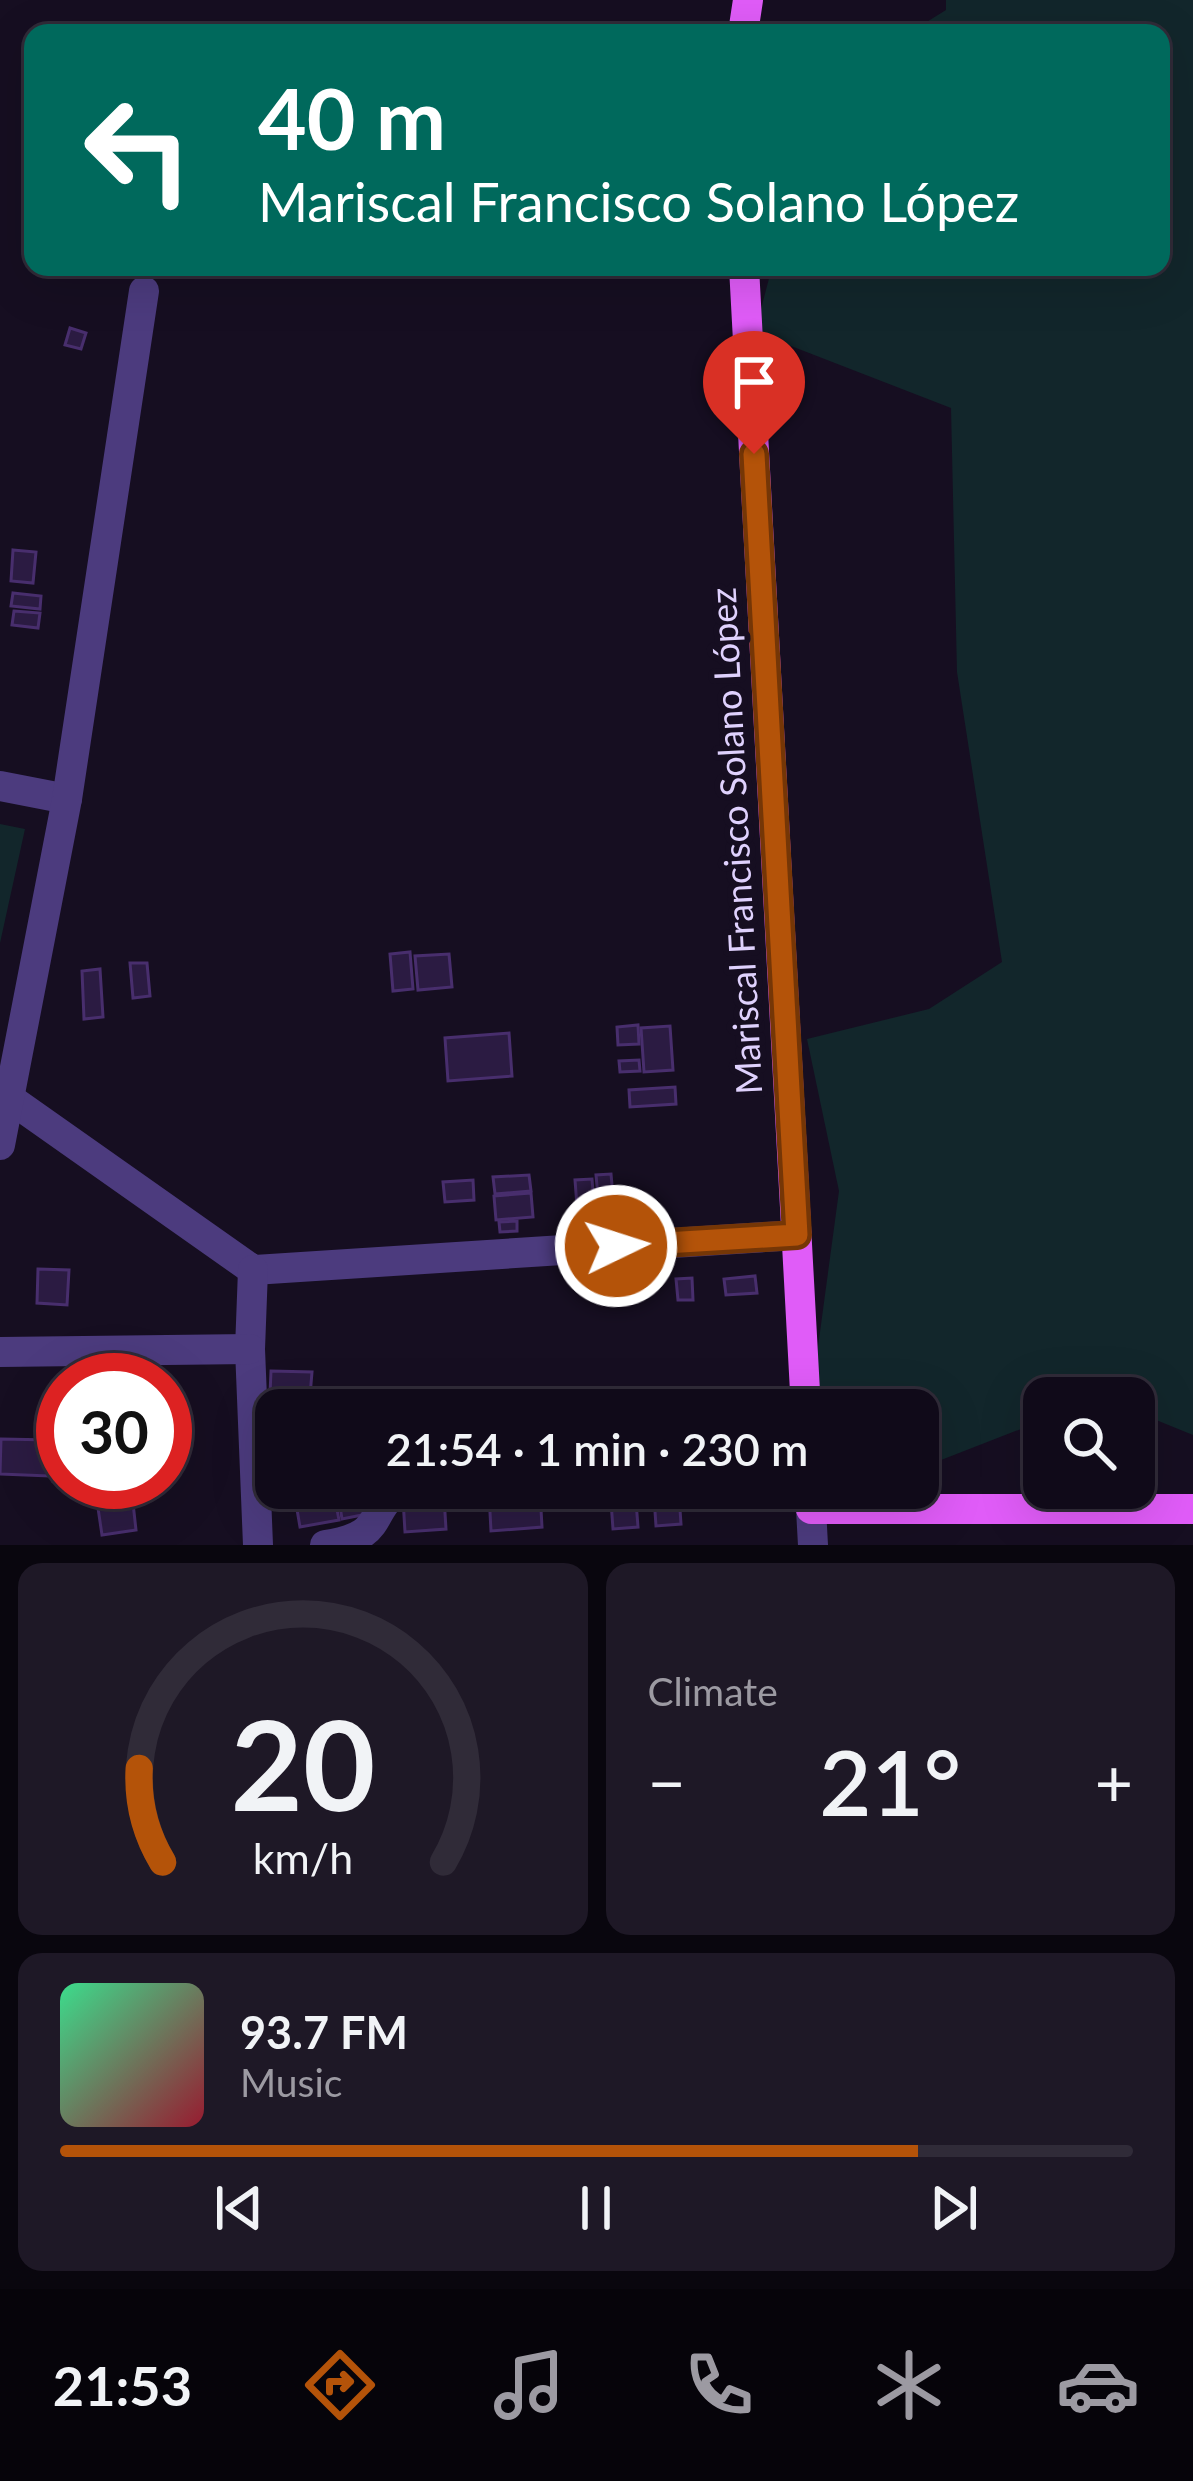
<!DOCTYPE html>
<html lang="en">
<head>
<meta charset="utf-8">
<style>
  body { margin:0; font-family:Lato,sans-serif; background:#1e1826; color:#f1f3f6; height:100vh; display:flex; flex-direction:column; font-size:45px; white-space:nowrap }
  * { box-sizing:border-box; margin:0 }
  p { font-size:39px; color:#9c9aa2 }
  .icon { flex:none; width:66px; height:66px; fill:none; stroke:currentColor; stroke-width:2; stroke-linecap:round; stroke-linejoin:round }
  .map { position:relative; height:1545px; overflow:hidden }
  .panel { display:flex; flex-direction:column; gap:18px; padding:18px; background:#09060e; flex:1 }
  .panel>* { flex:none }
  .guide { position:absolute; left:24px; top:24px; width:1146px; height:252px; border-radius:24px; box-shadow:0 12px 48px #0002,0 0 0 3px #302b38; background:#00695c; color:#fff; overflow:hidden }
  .buttons { position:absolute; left:1023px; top:1377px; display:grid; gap:24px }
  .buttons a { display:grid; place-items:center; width:132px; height:132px; border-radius:24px; background:#100a19; box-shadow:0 12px 48px #0002,0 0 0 3px #302b38; font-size:60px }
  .speed { position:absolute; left:36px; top:1353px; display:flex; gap:24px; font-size:60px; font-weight:700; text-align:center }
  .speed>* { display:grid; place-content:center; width:156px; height:156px; border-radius:50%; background:#100a19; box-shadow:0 12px 48px #0002,0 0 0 3px #302b38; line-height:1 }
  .speed .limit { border:18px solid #d22; background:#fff; color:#111 }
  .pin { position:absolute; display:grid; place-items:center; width:102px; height:102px; color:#fff; margin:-123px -51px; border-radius:50% 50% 50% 0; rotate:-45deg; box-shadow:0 0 12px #0007 }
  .pin .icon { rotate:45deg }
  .me { position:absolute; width:132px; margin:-66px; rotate:86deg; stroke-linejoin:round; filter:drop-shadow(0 0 9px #0008) }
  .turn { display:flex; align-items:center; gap:42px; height:252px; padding:0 36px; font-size:54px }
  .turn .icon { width:156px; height:156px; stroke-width:2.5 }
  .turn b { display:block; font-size:84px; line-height:102px }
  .big { font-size:90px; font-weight:600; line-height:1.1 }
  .panel .tile { flex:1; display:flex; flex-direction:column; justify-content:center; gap:18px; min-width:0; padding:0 42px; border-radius:24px; background:#1e1826 }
  .panel .dial { align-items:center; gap:0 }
  .dial svg { height:312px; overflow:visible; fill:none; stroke:#302b38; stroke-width:7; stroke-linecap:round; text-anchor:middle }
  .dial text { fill:#f1f3f6; stroke:none }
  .song { display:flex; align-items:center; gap:36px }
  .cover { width:144px; height:144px; border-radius:18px; background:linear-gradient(135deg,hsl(150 70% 55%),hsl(350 70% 35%)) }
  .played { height:12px; border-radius:6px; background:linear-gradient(90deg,#b45309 80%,#302b38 80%) }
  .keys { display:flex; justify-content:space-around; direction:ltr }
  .heat { display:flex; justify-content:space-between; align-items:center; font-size:66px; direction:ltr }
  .panel .tiles { flex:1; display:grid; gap:18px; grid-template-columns:1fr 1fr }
  .tile:last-child { grid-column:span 2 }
  .trip { position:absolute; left:255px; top:1389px; width:684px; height:120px; border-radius:24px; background:#100a19; box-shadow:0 12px 48px #0002,0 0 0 3px #302b38; font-weight:600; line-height:120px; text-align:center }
  .dock { display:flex; height:192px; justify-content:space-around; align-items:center; background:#06040a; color:#9c9aa2 }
  .dock .icon { width:84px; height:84px }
  .dock .current { color:#b45309 }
  .dock b { font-size:54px; color:#f1f3f6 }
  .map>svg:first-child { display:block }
  .green { fill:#12262b }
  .building { fill:#2b1b42; stroke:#482e6d; stroke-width:3 }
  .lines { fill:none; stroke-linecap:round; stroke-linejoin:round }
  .minor { stroke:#4c3b7e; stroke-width:30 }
  .major { stroke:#e05cf8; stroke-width:30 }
  .route-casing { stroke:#753606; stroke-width:30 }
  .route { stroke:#b45309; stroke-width:21 }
  .labels { text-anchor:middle; stroke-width:12; stroke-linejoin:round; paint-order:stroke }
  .street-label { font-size:36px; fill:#dfd1fd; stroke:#160e21 }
</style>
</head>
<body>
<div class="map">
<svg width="1193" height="1545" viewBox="0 0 1193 1545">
  <rect width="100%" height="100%" fill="#160e21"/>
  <g class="green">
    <polygon points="946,0 1193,0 1193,1435 1134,1411 1134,1398 1044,1398 1044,1420 918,1469 918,1410 831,1410 813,1384 839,1191 807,1039 929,1009 1002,962 957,672 951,408 755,332 772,267 1161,267 1161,33 909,33 946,10"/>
    <polygon points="0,824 25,829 0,943"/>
  </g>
  <g class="building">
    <polygon points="901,27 901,33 857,33 857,31"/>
    <polygon points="70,328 86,333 81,349 65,345"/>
    <polygon points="13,550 36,552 33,583 11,581"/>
    <polygon points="13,593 41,596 40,609 11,606"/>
    <polygon points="14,611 40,613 38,628 12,625"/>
    <polygon points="410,952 413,989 393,991 390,954"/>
    <polygon points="449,954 452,987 418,990 415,956"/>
    <polygon points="130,963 147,963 150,996 133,998"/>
    <polygon points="100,969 103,1017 84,1019 82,971"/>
    <polygon points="638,1025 639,1044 618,1045 617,1027"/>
    <polygon points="670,1026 673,1070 644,1072 641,1028"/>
    <polygon points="509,1033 512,1076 448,1081 445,1038"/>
    <polygon points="639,1060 640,1071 620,1072 619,1061"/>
    <polygon points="675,1087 676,1104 630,1107 629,1090"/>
    <polygon points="611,1174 614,1207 599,1208 596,1175"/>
    <polygon points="529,1175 531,1191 495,1194 493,1177"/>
    <polygon points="592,1179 594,1204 577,1206 575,1180"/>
    <polygon points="473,1180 474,1200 445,1202 443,1182"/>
    <polygon points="531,1193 533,1217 496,1220 494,1196"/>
    <polygon points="517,1221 517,1231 500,1232 499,1222"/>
    <polygon points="38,1269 69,1270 67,1305 37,1303"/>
    <polygon points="755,1276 757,1293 726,1295 724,1279"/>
    <polygon points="692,1278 693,1300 678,1300 676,1279"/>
    <polygon points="271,1371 312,1372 310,1396 270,1394"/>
    <polygon points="55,1431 63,1431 63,1456 54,1456"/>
    <polygon points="1,1439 51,1440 49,1476 0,1474"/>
    <polygon points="54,1459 63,1459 63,1481 53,1481"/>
    <polygon points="318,1488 333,1488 339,1520 300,1527 294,1492"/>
    <polygon points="337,1488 368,1488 372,1513 342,1519"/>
    <polygon points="610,1488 635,1488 638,1527 613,1529"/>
    <polygon points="540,1491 542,1527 491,1531 489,1494"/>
    <polygon points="679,1495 681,1524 656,1526 654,1497"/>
    <polygon points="444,1497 446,1529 405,1532 403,1499"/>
    <polygon points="133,1503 136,1530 102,1535 98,1508"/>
  </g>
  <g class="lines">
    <g class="minor">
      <polyline points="0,786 67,799"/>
      <polyline points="9,1098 253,1270 797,1235"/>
      <polyline points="0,1145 67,799 144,291"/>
      <polyline points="253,1270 250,1349 258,1545"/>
      <polyline points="0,1352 250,1349"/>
      <polyline points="811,1509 813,1545"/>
      <path d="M325,1545C389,1536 365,1511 402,1488"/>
    </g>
    <g class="major">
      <polyline points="743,33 748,0"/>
      <polyline points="744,267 806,1410"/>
      <polyline points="810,1488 811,1509 1193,1509"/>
    </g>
  </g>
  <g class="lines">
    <g class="route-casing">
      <polyline id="route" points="616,1246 797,1235 754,454"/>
    </g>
    <use href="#route" class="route"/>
  </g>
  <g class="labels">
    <g class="street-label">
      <text transform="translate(736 841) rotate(-93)" y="13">Mariscal Francisco Solano López</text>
    </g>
  </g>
</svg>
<div class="buttons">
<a><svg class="icon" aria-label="search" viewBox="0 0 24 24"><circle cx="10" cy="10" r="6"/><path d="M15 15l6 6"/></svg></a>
</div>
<div class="speed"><div class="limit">30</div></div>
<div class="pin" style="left:754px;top:454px;background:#d93025"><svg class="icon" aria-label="arrive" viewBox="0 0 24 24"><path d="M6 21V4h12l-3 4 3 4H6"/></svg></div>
<svg class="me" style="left:616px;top:1246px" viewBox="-20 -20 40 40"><circle r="17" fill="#b45309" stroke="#fff" stroke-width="3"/><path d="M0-11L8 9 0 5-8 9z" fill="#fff"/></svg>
<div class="trip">21:54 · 1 min · 230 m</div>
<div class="guide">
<div class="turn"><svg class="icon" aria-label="left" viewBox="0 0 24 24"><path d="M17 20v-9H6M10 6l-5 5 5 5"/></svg><div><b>40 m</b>Mariscal Francisco Solano López</div></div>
</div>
</div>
<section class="panel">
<div class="tiles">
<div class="tile dial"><svg viewBox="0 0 100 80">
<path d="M14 69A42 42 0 1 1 86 69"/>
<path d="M14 69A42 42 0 0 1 8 45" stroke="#b45309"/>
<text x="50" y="56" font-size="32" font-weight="700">20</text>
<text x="50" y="72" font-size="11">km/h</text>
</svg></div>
<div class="tile"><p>Climate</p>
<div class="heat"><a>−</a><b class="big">21°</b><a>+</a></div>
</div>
<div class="tile">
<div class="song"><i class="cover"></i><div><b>93.7 FM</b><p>Music</p></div></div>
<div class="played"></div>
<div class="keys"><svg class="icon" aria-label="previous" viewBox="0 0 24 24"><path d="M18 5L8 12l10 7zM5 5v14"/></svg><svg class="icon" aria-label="pause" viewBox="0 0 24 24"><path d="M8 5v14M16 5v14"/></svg><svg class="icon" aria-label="next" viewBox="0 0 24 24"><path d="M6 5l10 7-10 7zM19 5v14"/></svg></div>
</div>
</div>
</section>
<nav class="dock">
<b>21:53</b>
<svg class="icon current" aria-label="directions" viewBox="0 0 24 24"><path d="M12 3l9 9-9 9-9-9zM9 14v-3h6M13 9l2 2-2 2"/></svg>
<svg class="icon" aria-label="music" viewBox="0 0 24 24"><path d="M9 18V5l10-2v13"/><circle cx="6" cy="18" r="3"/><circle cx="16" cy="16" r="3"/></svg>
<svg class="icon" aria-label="phone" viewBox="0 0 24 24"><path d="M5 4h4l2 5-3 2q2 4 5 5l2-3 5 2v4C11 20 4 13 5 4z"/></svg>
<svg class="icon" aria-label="climate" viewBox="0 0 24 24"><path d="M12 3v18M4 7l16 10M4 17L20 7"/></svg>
<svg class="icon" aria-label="car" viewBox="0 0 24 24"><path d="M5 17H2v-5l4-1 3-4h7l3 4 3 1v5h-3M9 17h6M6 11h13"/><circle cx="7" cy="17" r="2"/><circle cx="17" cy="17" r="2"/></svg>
</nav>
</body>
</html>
